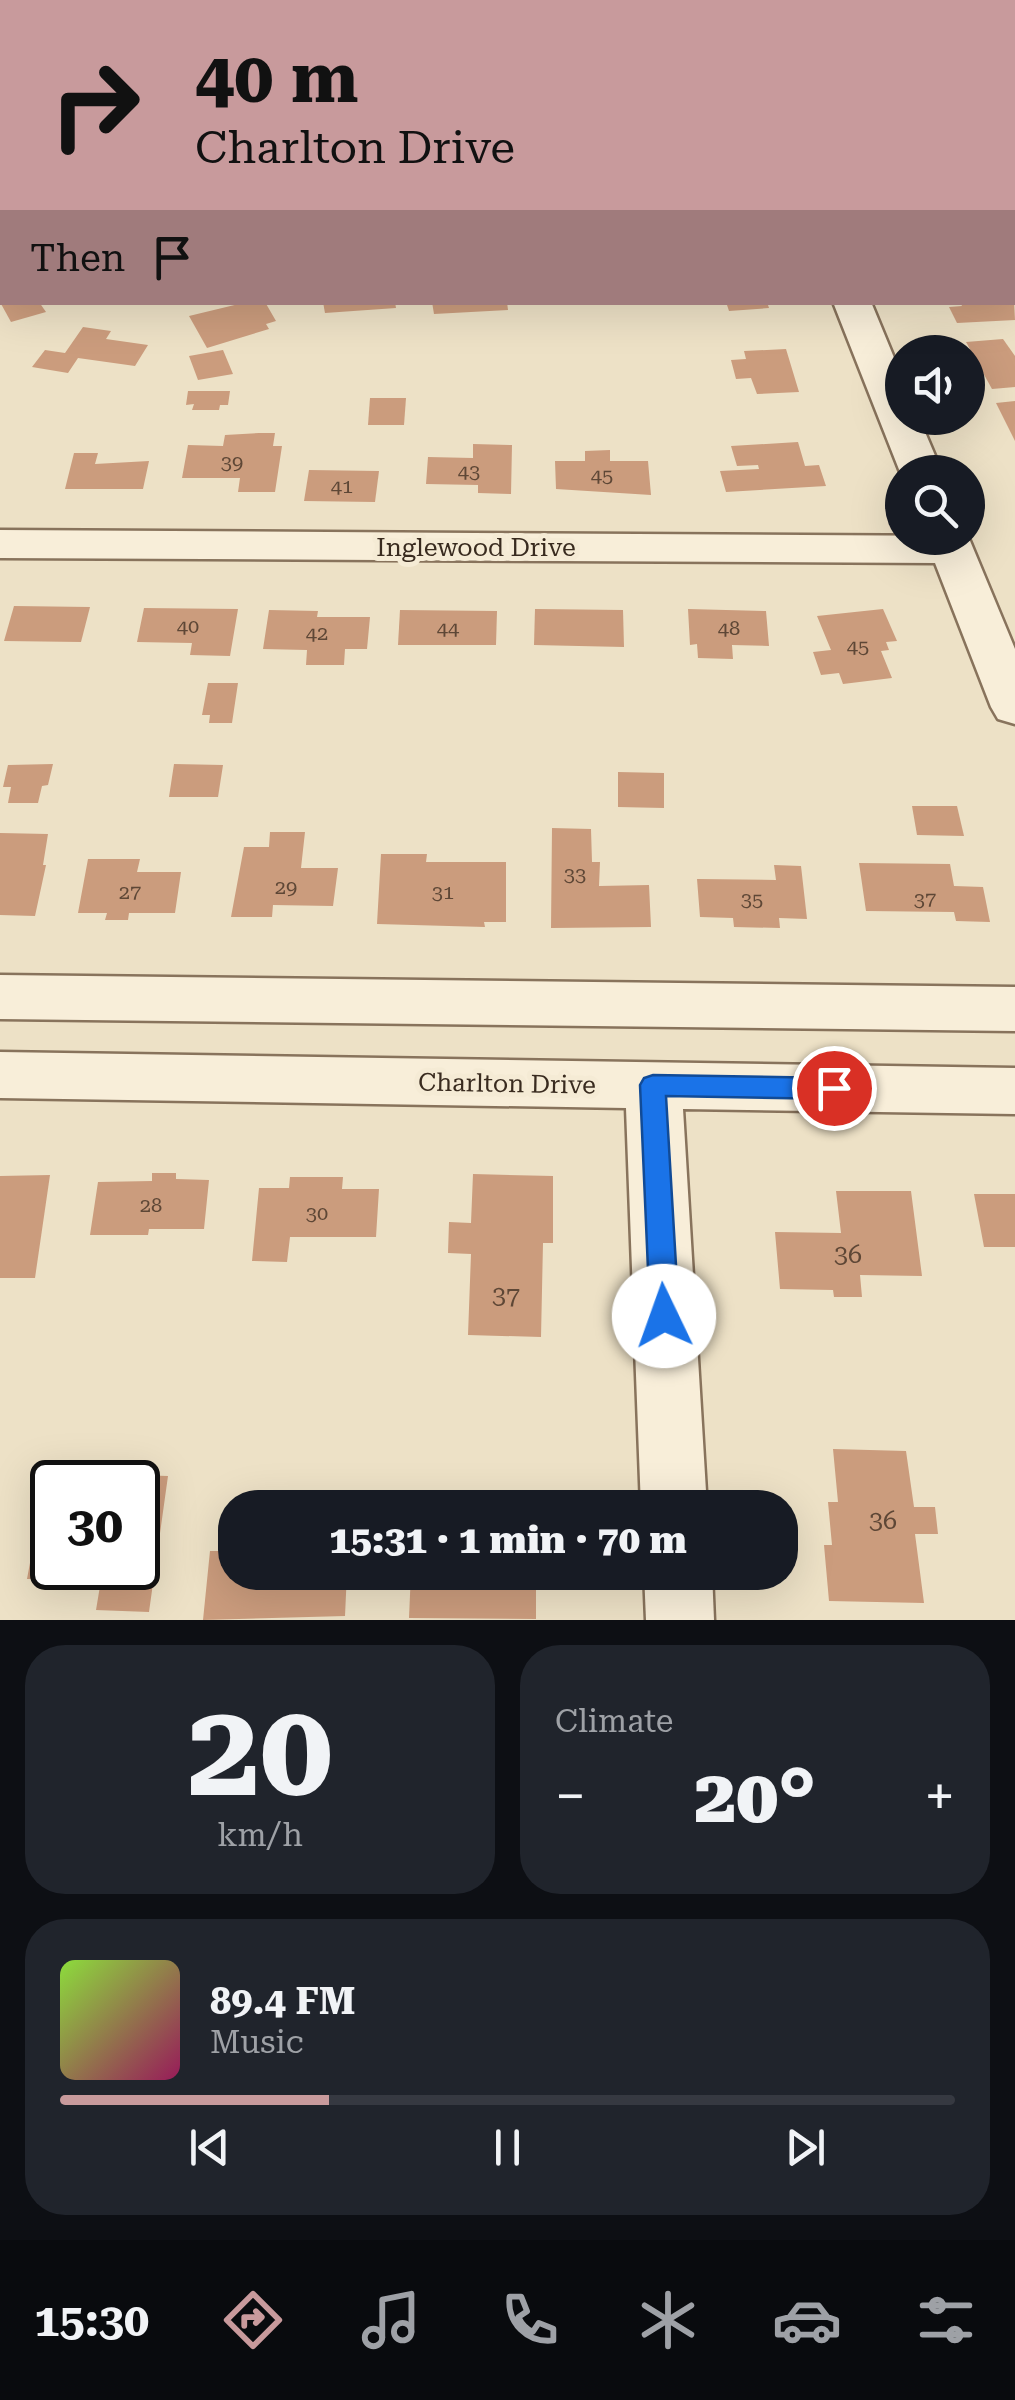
<!DOCTYPE html>
<html lang="en">
<head>
<meta charset="utf-8">
<style>
  body { margin:0; font-family:"Roboto Serif",serif; background:#20242c; color:#f1f3f6; height:100vh; display:flex; flex-direction:column; font-size:38px; white-space:nowrap }
  * { box-sizing:border-box; margin:0 }
  p { font-size:32px; color:#9ea1a6 }
  .icon { flex:none; width:55px; height:55px; fill:none; stroke:currentColor; stroke-width:2; stroke-linecap:round; stroke-linejoin:round }
  .map { position:relative; height:1620px; overflow:hidden }
  .sheet { display:flex; flex-direction:column; gap:25px; padding:25px; background:#0d0f14; flex:1 }
  .sheet>* { flex:none }
  .top-card { position:absolute; left:0px; top:0px; width:1015px; height:305px; box-shadow:0 10px 40px #0002; background:#c89a9c; color:#111; overflow:hidden }
  .buttons { position:absolute; left:885px; top:335px; display:grid; gap:20px }
  .buttons a { display:grid; place-items:center; width:100px; height:100px; border-radius:50%; background:#171b24; box-shadow:0 10px 40px #0002; font-size:50px }
  .speed { position:absolute; left:30px; top:1460px; display:flex; gap:20px; font-size:50px; font-weight:700; text-align:center }
  .speed>* { display:grid; place-content:center; width:130px; height:130px; border-radius:50%; background:#171b24; box-shadow:0 10px 40px #0002; line-height:1 }
  .speed .limit { border:5px solid #111; border-radius:15px; background:#fff; color:#111 }
  .pin { position:absolute; display:grid; place-items:center; width:85px; height:85px; color:#fff; margin:-42px; border:5px solid #fff; border-radius:50%; box-shadow:0 2px 10px #0007 }
  .me { position:absolute; width:110px; margin:-55px; rotate:357deg; stroke-linejoin:round; filter:drop-shadow(0 0 8px #0008) }
  .turn { display:flex; align-items:center; gap:35px; height:210px; padding:0 30px; font-size:45px }
  .turn .icon { width:130px; height:130px; stroke-width:2.5 }
  .turn b { display:block; font-size:70px; line-height:85px }
  .then { display:flex; align-items:center; height:95px; padding:0 30px; background:#0003; gap:20px; font-size:38px }
  .big { font-size:75px; font-weight:800; line-height:1.1 }
  .sheet .widget { flex:1; display:flex; flex-direction:column; justify-content:center; gap:15px; min-width:0; padding:0 35px; border-radius:40px; background:#20242c }
  .sheet .dial { align-items:center; gap:0 }
  .dial b { font-size:130px; line-height:1 }
  .song { display:flex; align-items:center; gap:30px }
  .cover { width:120px; height:120px; border-radius:15px; background:linear-gradient(135deg,hsl(90 70% 55%),hsl(330 70% 35%)) }
  .played { height:10px; border-radius:5px; background:linear-gradient(90deg,#c89a9c 30%,#363941 30%) }
  .keys { display:flex; justify-content:space-around; direction:ltr }
  .heat { display:flex; justify-content:space-between; align-items:center; font-size:55px; direction:ltr }
  .sheet .tiles { flex:1; display:grid; gap:25px; grid-template-columns:1fr 1fr }
  .widget:last-child { grid-column:span 2 }
  .trip { position:absolute; left:218px; top:1490px; width:580px; height:100px; border-radius:40px; background:#171b24; box-shadow:0 10px 40px #0002; font-weight:800; line-height:100px; text-align:center }
  .tabs { display:flex; height:160px; justify-content:space-around; align-items:center; background:#090b0e; color:#9ea1a6 }
  .tabs .icon { width:70px; height:70px }
  .tabs .current { color:#c89a9c }
  .tabs b { font-size:45px; color:#f1f3f6 }
  .map>svg:first-child { display:block }
  .building { fill:#cb9c7d }
  .lines { fill:none; stroke-linecap:round; stroke-linejoin:round }
  .minor-casing { stroke:#88735c; stroke-width:5 }
  .minor { fill:#f8eed9; fill-rule:evenodd }
  .route { fill:#1a73e8; stroke:#114b97; stroke-width:2.5 }
  .labels { text-anchor:middle; stroke-width:10; stroke-linejoin:round; paint-order:stroke }
  .number-label { font-size:20px; fill:#5e4736 }
  .street-label { font-size:25px; fill:#392b1f; stroke:#f5ebd5 }
  .near-number-label { font-size:25px; fill:#5e4736 }
</style>
</head>
<body>
<div class="map">
<svg width="1015" height="1620" viewBox="0 0 1015 1620">
  <rect width="100%" height="100%" fill="#ede1c6"/>
  <g class="building">
    <polygon points="0,302 39,302 46,312 11,322"/>
    <polygon points="247,302 265,302 276,321 266,324 269,329 207,348 189,316"/>
    <polygon points="323,302 395,302 396,308 325,313"/>
    <polygon points="432,302 507,302 508,310 434,314"/>
    <polygon points="726,302 767,302 769,308 729,311"/>
    <polygon points="960,302 1014,302 1015,320 957,323 949,307 962,306"/>
    <polygon points="83,327 111,331 106,339 148,345 135,366 78,358 68,373 32,367 45,350 65,353"/>
    <polygon points="1003,339 1015,356 1015,387 992,389 966,342"/>
    <polygon points="786,349 799,392 757,394 751,378 736,379 731,360 746,359 744,351"/>
    <polygon points="223,350 233,374 198,380 189,356"/>
    <polygon points="188,391 230,391 228,405 220,405 219,410 192,410 194,404 186,405"/>
    <polygon points="370,398 406,398 404,425 368,425"/>
    <polygon points="1015,401 1015,441 996,403"/>
    <polygon points="259,433 275,433 273,446 282,446 275,492 238,492 240,478 182,478 188,445 223,446 225,435"/>
    <polygon points="798,442 805,466 819,465 826,486 726,492 720,471 759,469 758,465 737,466 731,446"/>
    <polygon points="473,444 512,445 511,494 478,493 478,485 426,484 428,457 473,458"/>
    <polygon points="610,450 610,461 648,461 651,495 556,489 555,461 585,461 585,451"/>
    <polygon points="74,453 98,453 95,464 149,461 143,489 65,489"/>
    <polygon points="309,470 379,471 375,502 304,501"/>
    <polygon points="14,606 90,607 81,642 4,641"/>
    <polygon points="144,608 238,609 230,656 190,655 192,643 137,642"/>
    <polygon points="535,609 623,610 624,647 534,645"/>
    <polygon points="688,609 766,611 769,646 732,645 733,659 698,658 697,644 690,645"/>
    <polygon points="883,609 897,641 886,642 889,650 881,651 892,678 843,684 839,673 821,675 813,652 831,650 817,616"/>
    <polygon points="269,610 318,611 317,617 370,617 367,649 345,649 344,665 306,665 307,650 263,649"/>
    <polygon points="400,610 497,611 496,645 398,645"/>
    <polygon points="208,683 238,683 232,723 209,723 210,715 202,715"/>
    <polygon points="53,764 48,785 42,786 38,803 8,803 11,787 3,787 8,765"/>
    <polygon points="174,764 223,765 218,797 169,797"/>
    <polygon points="618,772 664,773 664,808 618,807"/>
    <polygon points="912,806 957,806 964,836 917,835"/>
    <polygon points="552,828 591,829 592,862 600,862 599,886 649,885 651,927 551,928"/>
    <polygon points="270,832 305,832 301,868 338,868 333,906 273,905 272,917 231,917 244,847 269,847"/>
    <polygon points="0,833 48,834 43,865 46,865 35,916 0,915"/>
    <polygon points="381,854 427,854 426,862 506,862 506,922 484,922 485,927 377,924"/>
    <polygon points="88,859 140,859 137,872 181,872 175,913 129,913 128,920 105,920 107,913 78,913"/>
    <polygon points="859,863 950,864 954,886 983,887 990,922 956,921 954,912 866,911"/>
    <polygon points="774,865 801,866 807,919 779,918 780,928 734,927 733,918 700,917 697,879 776,880"/>
    <polygon points="152,1173 176,1173 176,1179 209,1180 204,1229 149,1229 148,1235 90,1235 98,1182 152,1181"/>
    <polygon points="473,1174 553,1176 553,1243 543,1243 541,1337 468,1335 471,1254 448,1253 449,1222 471,1223"/>
    <polygon points="50,1175 35,1278 0,1278 0,1176"/>
    <polygon points="290,1177 343,1177 342,1189 379,1189 376,1237 290,1237 287,1262 252,1261 259,1188 289,1188"/>
    <polygon points="836,1191 911,1191 922,1276 860,1275 862,1297 834,1297 833,1290 780,1289 775,1232 841,1233"/>
    <polygon points="974,1194 1015,1194 1015,1247 984,1247"/>
    <polygon points="833,1449 906,1451 914,1507 935,1507 938,1534 915,1534 924,1603 829,1601 824,1545 832,1545 828,1502 838,1502"/>
    <polygon points="103,1474 168,1476 149,1612 96,1610 101,1580 27,1579 38,1520 52,1520 52,1568 138,1568 138,1482 102,1482"/>
    <polygon points="210,1551 235,1551 235,1572 347,1572 345,1616 203,1620"/>
    <polygon points="411,1572 536,1572 536,1619 409,1618"/>
  </g>
  <g class="lines">
    <g class="minor-casing">
      <g id="minor">
        <polygon points="713,0 745,0 746,2 715,2"/>
        <polygon points="833,302 871,302 902,377 902,418 919,418 942,472 902,472 902,476 900,472"/>
        <polygon points="0,530 968,536 1015,649 1015,724 998,719 991,707 935,563 0,558"/>
        <polygon points="0,975 1015,987 1015,1031 0,1019"/>
        <polygon points="0,1052 1015,1068 1015,1114 683,1109 707,1508 641,1508 626,1108 0,1098"/>
        <polygon points="644,1572 712,1572 714,1620 646,1620"/>
      </g>
    </g>
    <use href="#minor" class="minor"/>
  </g>
  <polygon class="route" points="653,1075 834,1078 843,1081 847,1088 843,1096 834,1099 666,1096 679,1316 674,1324 664,1328 655,1324 650,1316 640,1085 644,1078"/>
  <g class="labels">
    <g class="number-label">
      <text x="232" y="469">39</text>
      <text x="469" y="478">43</text>
      <text x="602" y="482">45</text>
      <text x="342" y="493">41</text>
      <text x="188" y="633">40</text>
      <text x="448" y="635">44</text>
      <text x="729" y="635">48</text>
      <text x="317" y="640">42</text>
      <text x="858" y="653">45</text>
      <text x="575" y="881">33</text>
      <text x="286" y="894">29</text>
      <text x="130" y="899">27</text>
      <text x="443" y="899">31</text>
      <text x="752" y="906">35</text>
      <text x="925" y="906">37</text>
      <text x="151" y="1212">28</text>
      <text x="317" y="1220">30</text>
    </g>
    <g class="street-label">
      <text x="476" y="556">Inglewood Drive</text>
      <text transform="translate(507 1083) rotate(1)" y="9">Charlton Drive</text>
    </g>
    <g class="near-number-label">
      <text x="848" y="1263">36</text>
      <text x="506" y="1304">37</text>
      <text x="883" y="1529">36</text>
    </g>
  </g>
</svg>
<div class="buttons">
<a><svg class="icon" aria-label="sound" viewBox="0 0 24 24"><path d="M4 9h4l5-4v14l-5-4H4zM17 9q2 3 0 6"/></svg></a>
<a><svg class="icon" aria-label="search" viewBox="0 0 24 24"><circle cx="10" cy="10" r="6"/><path d="M15 15l6 6"/></svg></a>
</div>
<div class="speed"><div class="limit">30</div></div>
<div class="pin" style="left:834px;top:1088px;background:#d93025"><svg class="icon" aria-label="arrive" viewBox="0 0 24 24"><path d="M6 21V4h12l-3 4 3 4H6"/></svg></div>
<svg class="me" style="left:664px;top:1316px" viewBox="-20 -20 40 40"><circle r="19" fill="#fff"/><path d="M0-13L10 11 0 6-10 11z" fill="#1a73e8"/></svg>
<div class="trip">15:31 · 1 min · 70 m</div>
<div class="top-card">
<div class="turn"><svg class="icon" aria-label="right" viewBox="0 0 24 24"><path d="M7 20v-9h11M14 6l5 5-5 5"/></svg><div><b>40 m</b>Charlton Drive</div></div>
<div class="then">Then<svg class="icon" aria-label="arrive" viewBox="0 0 24 24"><path d="M6 21V4h12l-3 4 3 4H6"/></svg></div>
</div>
</div>
<section class="sheet">
<div class="tiles">
<div class="widget dial"><b>20</b><p>km/h</p></div>
<div class="widget"><p>Climate</p>
<div class="heat"><a>−</a><b class="big">20°</b><a>+</a></div>
</div>
<div class="widget">
<div class="song"><i class="cover"></i><div><b>89.4 FM</b><p>Music</p></div></div>
<div class="played"></div>
<div class="keys"><svg class="icon" aria-label="previous" viewBox="0 0 24 24"><path d="M18 5L8 12l10 7zM5 5v14"/></svg><svg class="icon" aria-label="pause" viewBox="0 0 24 24"><path d="M8 5v14M16 5v14"/></svg><svg class="icon" aria-label="next" viewBox="0 0 24 24"><path d="M6 5l10 7-10 7zM19 5v14"/></svg></div>
</div>
</div>
</section>
<nav class="tabs">
<b>15:30</b>
<svg class="icon current" aria-label="directions" viewBox="0 0 24 24"><path d="M12 3l9 9-9 9-9-9zM9 14v-3h6M13 9l2 2-2 2"/></svg>
<svg class="icon" aria-label="music" viewBox="0 0 24 24"><path d="M9 18V5l10-2v13"/><circle cx="6" cy="18" r="3"/><circle cx="16" cy="16" r="3"/></svg>
<svg class="icon" aria-label="phone" viewBox="0 0 24 24"><path d="M5 4h4l2 5-3 2q2 4 5 5l2-3 5 2v4C11 20 4 13 5 4z"/></svg>
<svg class="icon" aria-label="climate" viewBox="0 0 24 24"><path d="M12 3v18M4 7l16 10M4 17L20 7"/></svg>
<svg class="icon" aria-label="car" viewBox="0 0 24 24"><path d="M5 17H2v-5l4-1 3-4h7l3 4 3 1v5h-3M9 17h6M6 11h13"/><circle cx="7" cy="17" r="2"/><circle cx="17" cy="17" r="2"/></svg>
<svg class="icon" aria-label="filters" viewBox="0 0 24 24"><path d="M4 7h16M4 17h16"/><circle cx="9" cy="7" r="2"/><circle cx="15" cy="17" r="2"/></svg>
</nav>
</body>
</html>
